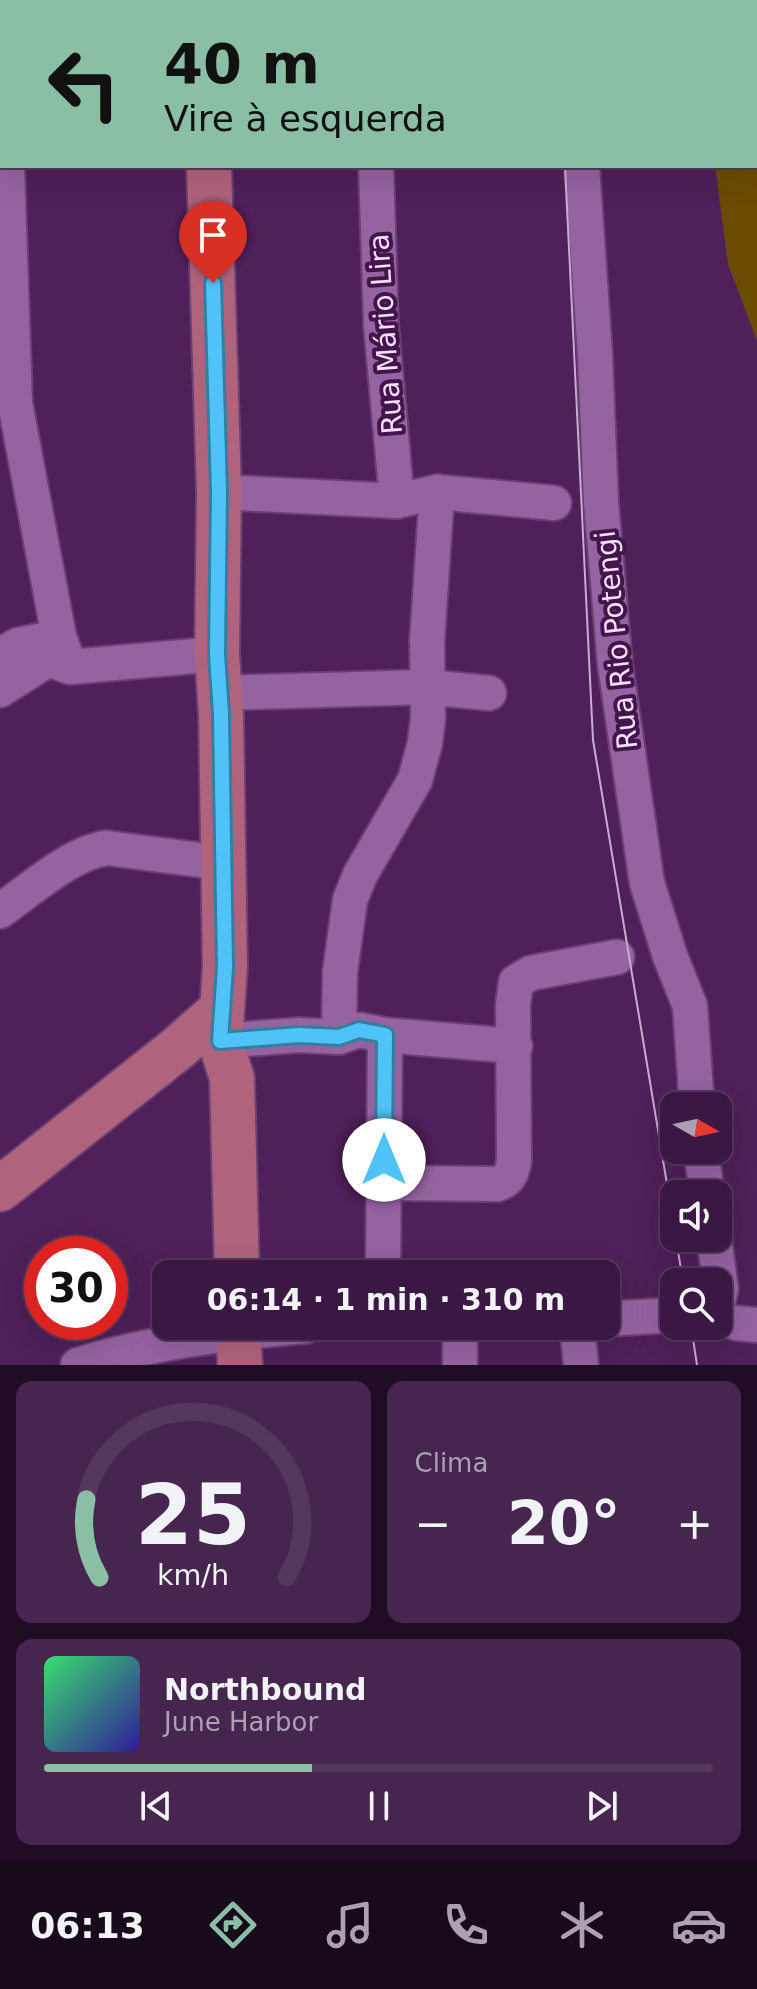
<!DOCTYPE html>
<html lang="pt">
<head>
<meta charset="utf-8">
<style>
  body { margin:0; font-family:"DejaVu Sans",sans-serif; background:#46254e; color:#f1f3f6; height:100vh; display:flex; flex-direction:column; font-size:30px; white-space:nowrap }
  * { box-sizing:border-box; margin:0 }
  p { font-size:26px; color:#aca0b2 }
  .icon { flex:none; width:44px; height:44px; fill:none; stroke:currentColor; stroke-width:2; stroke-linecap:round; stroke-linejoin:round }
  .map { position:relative; height:1365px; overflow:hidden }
  .panel { display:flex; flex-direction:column; gap:16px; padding:16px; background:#200d25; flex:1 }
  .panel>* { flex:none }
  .banner { position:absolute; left:0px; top:0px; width:758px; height:168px; box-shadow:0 8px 32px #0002,0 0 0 2px #54375c; background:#8abfa5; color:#111; overflow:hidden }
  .needle { width:52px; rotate:99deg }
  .tools { position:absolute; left:660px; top:1092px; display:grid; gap:16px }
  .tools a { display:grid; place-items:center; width:72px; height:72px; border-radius:16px; background:#3b1843; box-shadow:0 8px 32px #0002,0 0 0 2px #54375c; font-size:40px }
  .speed { position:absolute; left:24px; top:1236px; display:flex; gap:16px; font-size:40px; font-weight:700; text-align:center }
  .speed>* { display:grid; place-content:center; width:104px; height:104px; border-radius:50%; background:#3b1843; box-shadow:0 8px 32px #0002,0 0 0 2px #54375c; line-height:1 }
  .speed .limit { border:12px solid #d22; background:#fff; color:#111 }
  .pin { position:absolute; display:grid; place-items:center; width:68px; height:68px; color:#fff; margin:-82px -34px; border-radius:50% 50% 50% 0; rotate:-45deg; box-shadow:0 0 8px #0007 }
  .pin .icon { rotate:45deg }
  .me { position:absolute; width:88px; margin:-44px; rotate:0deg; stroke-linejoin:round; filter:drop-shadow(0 0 6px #0008) }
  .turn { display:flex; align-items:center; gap:28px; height:168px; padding:0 32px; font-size:36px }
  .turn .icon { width:104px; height:104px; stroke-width:2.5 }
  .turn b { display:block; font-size:56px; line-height:68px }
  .big { font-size:60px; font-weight:700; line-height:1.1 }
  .panel .widget { flex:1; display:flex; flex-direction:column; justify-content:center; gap:12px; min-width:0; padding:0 28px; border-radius:16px; background:#46254e }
  .panel .dial { align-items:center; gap:0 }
  .dial svg { height:208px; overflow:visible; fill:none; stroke:#54375c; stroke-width:7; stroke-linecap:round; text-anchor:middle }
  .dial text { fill:#f1f3f6; stroke:none }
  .song { display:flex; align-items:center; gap:24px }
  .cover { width:96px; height:96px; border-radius:12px; background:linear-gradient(135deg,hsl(140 70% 55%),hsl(250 70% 35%)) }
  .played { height:8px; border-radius:4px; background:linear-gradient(90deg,#8abfa5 40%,#54375c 40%) }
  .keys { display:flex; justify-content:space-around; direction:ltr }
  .heat { display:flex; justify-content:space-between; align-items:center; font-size:44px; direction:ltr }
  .panel .tiles { flex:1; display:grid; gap:16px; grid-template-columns:1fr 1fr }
  .widget:last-child { grid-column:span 2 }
  .trip { position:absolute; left:152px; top:1260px; width:468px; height:80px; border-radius:16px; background:#3b1843; box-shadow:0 8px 32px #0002,0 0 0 2px #54375c; font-weight:700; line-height:80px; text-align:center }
  .menu { display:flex; height:128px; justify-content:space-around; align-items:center; background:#180a1b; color:#aca0b2 }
  .menu .icon { width:56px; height:56px }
  .menu .active { color:#8abfa5 }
  .menu b { font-size:36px; color:#f1f3f6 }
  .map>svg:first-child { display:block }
  .green { fill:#6b4b01 }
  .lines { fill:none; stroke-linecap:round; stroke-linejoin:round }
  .minor-casing { stroke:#6a4072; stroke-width:38 }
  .major-casing { stroke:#6a4072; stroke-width:48 }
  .minor { stroke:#9663a1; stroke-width:34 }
  .major { stroke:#af637c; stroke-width:44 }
  .tram { stroke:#c9accf; stroke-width:2 }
  .route-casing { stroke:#337fa1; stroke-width:20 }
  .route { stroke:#4fc3f7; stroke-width:14 }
  .labels { text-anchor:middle; stroke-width:8; stroke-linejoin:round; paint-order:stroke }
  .street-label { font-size:28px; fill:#f6e0fb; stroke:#44144d }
</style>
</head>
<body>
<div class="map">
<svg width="757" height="1365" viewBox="0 0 757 1365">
  <rect width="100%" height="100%" fill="#4f2059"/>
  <polygon class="green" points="730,0 757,0 757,341 728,264 715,166 756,166 756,2 729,2"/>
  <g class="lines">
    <g class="minor-casing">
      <g id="minor">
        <polyline points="6,0 6,2"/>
        <polyline points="365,0 365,2"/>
        <polyline points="572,0 572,2"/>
        <polyline points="0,53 2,53"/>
        <polyline points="7,166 15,403 59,637 49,659"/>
        <polyline points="376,166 381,325 397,501"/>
        <polyline points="582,166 595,355 601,502 615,664 647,883 670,956 690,1006 697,1106"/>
        <polyline points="219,492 397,501 437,492 554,503"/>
        <polyline points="0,656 18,645 59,637 65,653"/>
        <polyline points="49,659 70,667 217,654"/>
        <polyline points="0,690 49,659"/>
        <polyline points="219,693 426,687 489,693"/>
        <path d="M0,911C29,891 72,852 107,848L223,863"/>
        <polyline points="339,1037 340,972 350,900 360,875 415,780 425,743 428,718 427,641 437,492"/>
        <polyline points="220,1041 299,1035 339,1037 359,1030 385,1035 515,1046"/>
        <polyline points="701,1150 707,1194"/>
        <path d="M384,1183L497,1184C509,1180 512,1174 514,1161L513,1005L516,982L531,973L617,957"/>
        <polyline points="714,1238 721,1289 718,1302"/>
        <polyline points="383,1274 385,1035"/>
        <polyline points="606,1319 674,1315"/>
        <polyline points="736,1323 757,1325"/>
        <polyline points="460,1326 460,1365"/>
        <polyline points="577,1326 581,1365"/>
        <path d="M78,1365C150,1342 230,1333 306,1326"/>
      </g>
    </g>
    <g class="major-casing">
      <g id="major">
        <polyline points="192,0 192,2"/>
        <polyline points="209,166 219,492 217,654 221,714 225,967 220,1041 232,1078 237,1274"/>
        <polyline points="0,1189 178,1048 221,1010"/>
        <polyline points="238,1326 240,1365"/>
      </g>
    </g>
    <use href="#minor" class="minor"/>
    <use href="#major" class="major"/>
    <g class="tram">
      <polyline points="557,0 557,2"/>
      <polyline points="565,166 593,740 674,1226"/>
      <polyline points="676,1238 683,1282"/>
      <polyline points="691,1326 697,1365"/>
    </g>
  </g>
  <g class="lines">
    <g class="route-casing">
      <polyline id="route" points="213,283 219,492 217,654 221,714 225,967 220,1041 299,1035 339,1037 359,1030 385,1035 384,1160"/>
    </g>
    <use href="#route" class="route"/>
  </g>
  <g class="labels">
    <g class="street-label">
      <text transform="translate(385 334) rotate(-94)" y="10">Rua Mário Lira</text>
      <text transform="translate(616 640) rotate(-96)" y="10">Rua Rio Potengi</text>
    </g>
  </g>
</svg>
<div class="tools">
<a><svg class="needle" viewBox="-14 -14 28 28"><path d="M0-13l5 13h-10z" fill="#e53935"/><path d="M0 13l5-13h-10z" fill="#aca0b2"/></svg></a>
<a><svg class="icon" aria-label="sound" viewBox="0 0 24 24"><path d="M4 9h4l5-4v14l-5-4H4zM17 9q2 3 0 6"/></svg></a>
<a><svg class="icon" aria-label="search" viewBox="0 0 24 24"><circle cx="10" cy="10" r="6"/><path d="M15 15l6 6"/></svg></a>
</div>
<div class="speed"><div class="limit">30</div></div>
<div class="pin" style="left:213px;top:283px;background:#d93025"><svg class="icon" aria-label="arrive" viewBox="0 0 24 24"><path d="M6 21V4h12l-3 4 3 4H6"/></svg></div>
<svg class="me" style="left:384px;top:1160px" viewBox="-20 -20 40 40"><circle r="19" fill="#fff"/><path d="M0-13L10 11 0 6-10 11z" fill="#4fc3f7"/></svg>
<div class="trip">06:14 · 1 min · 310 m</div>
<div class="banner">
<div class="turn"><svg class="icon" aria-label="left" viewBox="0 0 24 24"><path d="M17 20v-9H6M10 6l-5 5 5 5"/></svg><div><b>40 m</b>Vire à esquerda</div></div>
</div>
</div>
<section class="panel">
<div class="tiles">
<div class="widget dial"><svg viewBox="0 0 100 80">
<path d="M14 69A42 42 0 1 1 86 69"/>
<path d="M14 69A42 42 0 0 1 9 39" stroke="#8abfa5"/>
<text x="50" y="56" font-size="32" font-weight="700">25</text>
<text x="50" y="72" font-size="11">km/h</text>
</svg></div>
<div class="widget"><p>Clima</p>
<div class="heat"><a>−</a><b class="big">20°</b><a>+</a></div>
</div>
<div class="widget">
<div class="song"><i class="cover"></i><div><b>Northbound</b><p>June Harbor</p></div></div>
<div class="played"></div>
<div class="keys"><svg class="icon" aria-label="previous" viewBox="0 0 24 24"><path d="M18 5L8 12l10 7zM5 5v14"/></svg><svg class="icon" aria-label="pause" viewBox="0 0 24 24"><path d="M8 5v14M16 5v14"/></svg><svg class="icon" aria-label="next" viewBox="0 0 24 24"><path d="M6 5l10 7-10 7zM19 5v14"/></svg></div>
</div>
</div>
</section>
<nav class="menu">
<b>06:13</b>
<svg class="icon active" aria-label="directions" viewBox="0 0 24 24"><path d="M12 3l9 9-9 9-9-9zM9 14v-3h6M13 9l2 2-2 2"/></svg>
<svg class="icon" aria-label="music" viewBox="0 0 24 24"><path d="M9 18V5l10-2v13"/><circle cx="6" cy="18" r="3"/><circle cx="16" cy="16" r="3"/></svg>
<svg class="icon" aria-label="phone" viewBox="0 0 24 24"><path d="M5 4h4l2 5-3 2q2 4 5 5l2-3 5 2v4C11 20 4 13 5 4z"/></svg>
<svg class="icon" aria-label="climate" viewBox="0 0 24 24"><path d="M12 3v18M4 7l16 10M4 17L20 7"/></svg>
<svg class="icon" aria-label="car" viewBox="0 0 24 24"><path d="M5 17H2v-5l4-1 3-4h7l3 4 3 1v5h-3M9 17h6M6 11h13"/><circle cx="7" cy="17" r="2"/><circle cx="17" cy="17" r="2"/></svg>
</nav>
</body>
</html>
